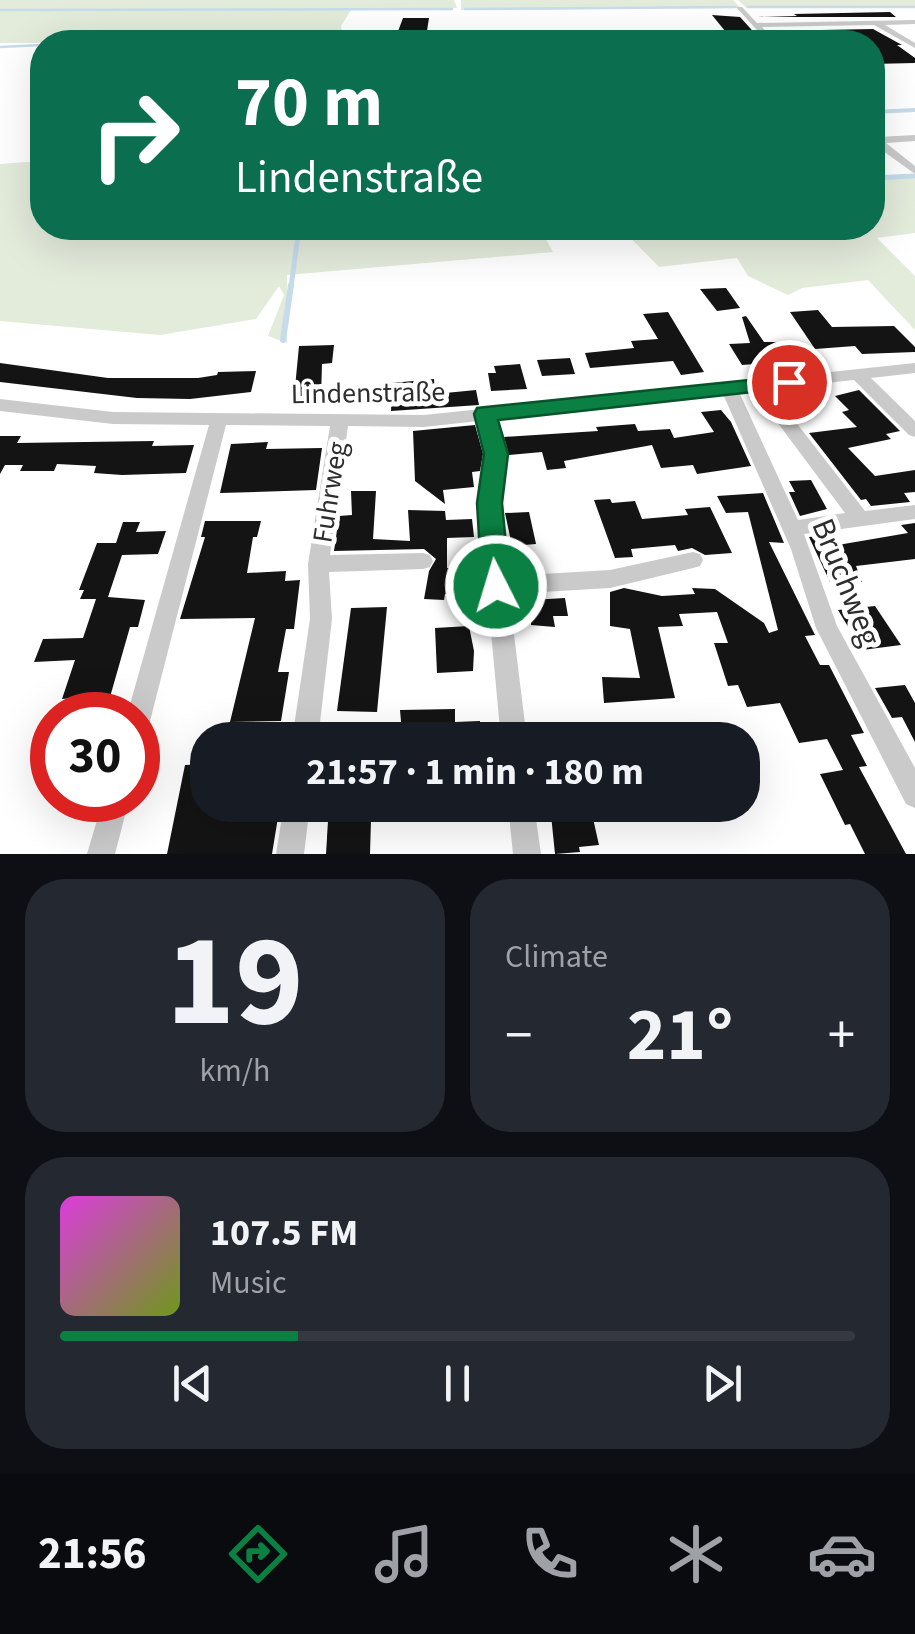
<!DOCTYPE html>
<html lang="en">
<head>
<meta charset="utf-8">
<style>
  body { margin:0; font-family:"Source Sans 3",sans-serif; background:#242831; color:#f1f3f6; height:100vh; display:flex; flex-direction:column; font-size:38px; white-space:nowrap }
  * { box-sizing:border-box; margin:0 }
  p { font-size:32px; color:#9ea1a6 }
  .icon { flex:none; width:55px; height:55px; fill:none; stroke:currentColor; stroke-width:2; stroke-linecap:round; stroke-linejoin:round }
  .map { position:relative; height:854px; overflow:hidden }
  .side { display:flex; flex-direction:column; gap:25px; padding:25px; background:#0d0f14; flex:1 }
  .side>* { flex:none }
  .banner { position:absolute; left:30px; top:30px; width:855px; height:210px; border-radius:40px; box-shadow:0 10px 40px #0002; background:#0b6e4f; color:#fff; overflow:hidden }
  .speed { position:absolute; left:30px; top:692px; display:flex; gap:20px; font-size:50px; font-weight:700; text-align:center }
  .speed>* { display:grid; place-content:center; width:130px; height:130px; border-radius:50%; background:#171b24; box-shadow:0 10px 40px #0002; line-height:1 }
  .speed .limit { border:15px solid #d22; background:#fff; color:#111 }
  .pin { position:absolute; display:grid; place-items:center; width:85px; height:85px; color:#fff; margin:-42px; border:5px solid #fff; border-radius:50%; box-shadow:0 2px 10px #0007 }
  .me { position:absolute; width:110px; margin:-55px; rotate:355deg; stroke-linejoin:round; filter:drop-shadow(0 0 8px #0008) }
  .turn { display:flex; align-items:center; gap:35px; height:210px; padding:0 40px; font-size:45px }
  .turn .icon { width:130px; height:130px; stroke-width:2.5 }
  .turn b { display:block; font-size:70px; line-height:85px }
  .big { font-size:75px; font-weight:700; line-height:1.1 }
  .side .widget { flex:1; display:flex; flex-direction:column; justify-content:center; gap:15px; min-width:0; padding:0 35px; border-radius:40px; background:#242831 }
  .side .dial { align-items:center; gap:0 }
  .dial b { font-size:130px; line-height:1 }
  .song { display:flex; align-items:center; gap:30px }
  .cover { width:120px; height:120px; border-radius:15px; background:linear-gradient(135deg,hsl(300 70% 55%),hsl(80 70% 35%)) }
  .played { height:10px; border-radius:5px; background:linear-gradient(90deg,#0b8043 30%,#363941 30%) }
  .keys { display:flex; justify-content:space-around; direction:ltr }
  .heat { display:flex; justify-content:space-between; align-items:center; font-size:55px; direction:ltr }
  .side .tiles { flex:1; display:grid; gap:25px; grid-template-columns:1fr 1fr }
  .widget:last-child { grid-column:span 2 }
  .trip { position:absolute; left:190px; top:722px; width:570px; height:100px; border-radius:40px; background:#171b24; box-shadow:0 10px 40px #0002; font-weight:700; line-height:100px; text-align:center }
  .tabs { display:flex; height:160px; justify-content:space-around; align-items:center; background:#090b0e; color:#9ea1a6 }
  .tabs .icon { width:70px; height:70px }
  .tabs .active { color:#0b8043 }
  .tabs b { font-size:45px; color:#f1f3f6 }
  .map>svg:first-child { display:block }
  .green { fill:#e3ebdb }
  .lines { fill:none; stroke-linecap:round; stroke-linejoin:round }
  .stream-far3 { stroke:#c6dceb; stroke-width:2.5 }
  .stream-far2 { stroke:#c6dceb; stroke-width:4 }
  .stream-far1 { stroke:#c6dceb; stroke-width:5 }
  .stream { stroke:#c6dceb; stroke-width:6 }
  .building { fill:#141414 }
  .street { fill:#cacaca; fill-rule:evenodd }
  .route { fill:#0b8043; stroke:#07532c; stroke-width:2.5 }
  .labels { text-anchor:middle; stroke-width:10; stroke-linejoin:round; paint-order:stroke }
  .street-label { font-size:28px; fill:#2d2d2d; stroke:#fff }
  .near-street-label { font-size:32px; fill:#2d2d2d; stroke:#fff }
</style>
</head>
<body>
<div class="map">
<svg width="915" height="854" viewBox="0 0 915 854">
  <rect width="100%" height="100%" fill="#fff"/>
  <g class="green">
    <polygon points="0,0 454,0 457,8 351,10 341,26 344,42 231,42 225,35 84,41 225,37 227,41 218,42 0,43"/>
    <polygon points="461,0 733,0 741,8 461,10"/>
    <polygon points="738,0 915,0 915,7 747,8"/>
    <polygon points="42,161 42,228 540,228 553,252 287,275 287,343 268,336 284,295 279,286 256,319 160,335 0,321 0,164"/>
    <polygon points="873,174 879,178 915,175 915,233 877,238 915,276 915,330 868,280 802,288 788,295 748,276 737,258 659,267 621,228 872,228"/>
  </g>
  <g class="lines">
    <g class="stream-far3">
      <polyline points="748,7 915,7"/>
      <polyline points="465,9 735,7"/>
      <polyline points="0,10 452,9"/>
      <polyline points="234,38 306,42"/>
      <polyline points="108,42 224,38"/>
      <polyline points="0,47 42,45"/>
    </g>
    <polyline class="stream-far2" points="872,112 915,110"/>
    <g class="stream-far1">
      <polyline points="872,178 913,176"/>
      <polyline points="291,287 299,228"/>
    </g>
    <polyline class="stream" points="283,340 291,285"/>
  </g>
  <g class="building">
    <polygon points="890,12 896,17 757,17 797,16 794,14"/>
    <polygon points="712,15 740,17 760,39 734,42"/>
    <polygon points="403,18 429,18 426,37 416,37 415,42 394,42"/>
    <polygon points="873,29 902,45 897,45 915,58 915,63 872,64 872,42 850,32 803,33 811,40 779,39 770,31"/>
    <polygon points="726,288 740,308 717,311 700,289"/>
    <polygon points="818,310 832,327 894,326 915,347 915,352 862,354 855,346 815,349 790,312"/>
    <polygon points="668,312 704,372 681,375 673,361 590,368 585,353 634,348 631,341 658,339 643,314"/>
    <polygon points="746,316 764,342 792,342 804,360 742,365 729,344 750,343 742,317"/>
    <polygon points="334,345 332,363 322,364 321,397 294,398 299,346"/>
    <polygon points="570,358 575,374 542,376 537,360"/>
    <polygon points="0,363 108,378 198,378 217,375 218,372 256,371 251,392 190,399 137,398 0,382"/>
    <polygon points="520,364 527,389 491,391 488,373 496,373 494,366"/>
    <polygon points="434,379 435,394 476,390 479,405 391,411 392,383"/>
    <polygon points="859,390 900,431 886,434 891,439 848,448 875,476 915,470 915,492 904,493 910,502 871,506 866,499 861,500 809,433 857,427 842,412 849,410 835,396"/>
    <polygon points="721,410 731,422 751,466 697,474 693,465 661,468 652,445 564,461 566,468 547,470 542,452 509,455 504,437 598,431 596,427 635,424 638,431 670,429 674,438 714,432 701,412"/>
    <polygon points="475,425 483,454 480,471 472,472 474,487 443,490 445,504 415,481 413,431"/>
    <polygon points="0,436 21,436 17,443 154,441 152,446 194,445 186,473 122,475 94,473 96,466 57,464 54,471 20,471 23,465 5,465 0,474"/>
    <polygon points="268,442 266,449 322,448 316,490 220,493 231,444"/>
    <polygon points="811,480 827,509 800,516 789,492 795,492 789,481"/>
    <polygon points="351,491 376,491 373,539 410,541 408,510 445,511 446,520 472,519 474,537 447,538 447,568 481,568 483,592 445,594 444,600 424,599 429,571 436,559 424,549 334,551 339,516 352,515"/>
    <polygon points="763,493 784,543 769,542 815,635 805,636 820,665 829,665 864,733 851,735 867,766 859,767 906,854 865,854 850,824 845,825 820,774 843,770 827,739 799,743 780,703 747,707 738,685 728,686 714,643 728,643 717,612 679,614 683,626 658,627 675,698 604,703 602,677 640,678 630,629 610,626 610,592 624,588 662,596 695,594 692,588 715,589 764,623 769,633 778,630 748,512 726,513 717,496"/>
    <polygon points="610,499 612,503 635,501 642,519 688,515 685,509 710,507 732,553 705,555 692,548 678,551 675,545 631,549 633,557 615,558 594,500"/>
    <polygon points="529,512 536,544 512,546 505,513"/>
    <polygon points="205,521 261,521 257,537 253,537 247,573 286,571 285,581 300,580 294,629 286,629 278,672 289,672 281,721 230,722 255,618 180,619 205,537 201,537"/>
    <polygon points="123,522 140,522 136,532 166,531 158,554 122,555 108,597 145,600 138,627 130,627 110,697 98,697 92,715 68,715 74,698 62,699 75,660 34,662 43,639 83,638 96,599 80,599 84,590 79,590 97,543 116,543"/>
    <polygon points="915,523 915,559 856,566 862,582 830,582 809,537 826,535 832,546 908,533 901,525"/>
    <polygon points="565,598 568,616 553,616 555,627 531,625 531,600"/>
    <polygon points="875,606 901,645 862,650 838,610"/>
    <polygon points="387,607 377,712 337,711 351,608"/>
    <polygon points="469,626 474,651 473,671 437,673 435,628"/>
    <polygon points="905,685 915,703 915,742 902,717 892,718 875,688"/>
    <polygon points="455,709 455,722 480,721 481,740 433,740 433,731 402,733 400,710"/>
    <polygon points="208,764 208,805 280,805 272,854 167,854 185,765"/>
    <polygon points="550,805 590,805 599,845 579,847 580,852 555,854"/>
    <polygon points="371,820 370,854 326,854 328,821"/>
  </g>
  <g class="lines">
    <g class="street">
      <polygon points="736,7 742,7 757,23 915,20 915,24 885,25 915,43 915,48 874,25 762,27 776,42 768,42"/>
      <polygon points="872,134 878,137 915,135 915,141 886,143 915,166 915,174 872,143"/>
      <path d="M915,363V373L871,378L915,421V437L909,435L854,380L770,389L865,511L915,505V519L804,534L837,626L915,768V808L906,804L816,628L791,549L723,394L495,419L505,454L499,503L507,576L610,570L693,552L700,554L703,560L700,566L693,568L610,588L509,594L527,740H501L479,503L487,454L478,421L424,427L348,426L330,555L423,553L430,555L433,561L430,567L423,569L329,572L332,619L318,740H292L310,619L308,564L330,426L226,425L150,721L147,729L138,733V715H127L209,425L113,424L0,411V399L113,412L424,415ZM754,391L845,513L798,520L739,392Z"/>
      <polygon points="103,800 129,800 115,854 87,854"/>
      <polygon points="284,805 310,805 304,854 276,854"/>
      <polygon points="508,805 534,805 541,854 513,854"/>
    </g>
  </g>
  <polygon class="route" points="789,376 797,378 800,382 797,387 498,420 508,454 502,503 510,586 506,594 496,597 486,594 482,586 477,503 484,454 474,414 477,408"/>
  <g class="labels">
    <g class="street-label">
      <text transform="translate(368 392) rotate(-1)" y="10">Lindenstraße</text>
      <text transform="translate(329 492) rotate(-81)" y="10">Fuhrweg</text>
    </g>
    <g class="near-street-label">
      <text transform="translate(847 582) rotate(68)" y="11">Bruchweg</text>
    </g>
  </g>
</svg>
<div class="speed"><div class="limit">30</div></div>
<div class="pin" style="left:789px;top:382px;background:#d93025"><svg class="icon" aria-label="arrive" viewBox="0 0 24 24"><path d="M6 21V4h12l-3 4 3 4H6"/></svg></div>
<svg class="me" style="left:496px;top:586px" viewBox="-20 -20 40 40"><circle r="17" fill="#0b8043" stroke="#fff" stroke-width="3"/><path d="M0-11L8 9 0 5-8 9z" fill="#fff"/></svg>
<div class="trip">21:57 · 1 min · 180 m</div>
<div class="banner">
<div class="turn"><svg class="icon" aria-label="right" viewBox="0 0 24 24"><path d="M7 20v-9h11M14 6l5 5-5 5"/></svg><div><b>70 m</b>Lindenstraße</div></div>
</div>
</div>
<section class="side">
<div class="tiles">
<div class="widget dial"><b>19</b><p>km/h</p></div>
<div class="widget"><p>Climate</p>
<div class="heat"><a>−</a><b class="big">21°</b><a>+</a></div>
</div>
<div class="widget">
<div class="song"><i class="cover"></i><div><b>107.5 FM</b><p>Music</p></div></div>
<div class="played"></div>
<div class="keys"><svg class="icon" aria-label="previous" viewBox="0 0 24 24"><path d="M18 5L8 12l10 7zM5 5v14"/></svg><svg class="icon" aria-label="pause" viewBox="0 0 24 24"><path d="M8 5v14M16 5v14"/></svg><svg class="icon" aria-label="next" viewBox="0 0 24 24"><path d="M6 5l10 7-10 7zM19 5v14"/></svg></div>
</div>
</div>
</section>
<nav class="tabs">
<b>21:56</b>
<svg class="icon active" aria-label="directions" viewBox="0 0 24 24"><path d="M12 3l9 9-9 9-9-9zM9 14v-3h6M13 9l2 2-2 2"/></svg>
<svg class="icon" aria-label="music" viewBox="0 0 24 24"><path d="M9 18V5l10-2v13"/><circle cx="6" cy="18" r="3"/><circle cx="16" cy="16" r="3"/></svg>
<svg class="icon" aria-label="phone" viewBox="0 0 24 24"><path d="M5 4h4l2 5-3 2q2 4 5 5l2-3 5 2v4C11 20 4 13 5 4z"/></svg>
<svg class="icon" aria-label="climate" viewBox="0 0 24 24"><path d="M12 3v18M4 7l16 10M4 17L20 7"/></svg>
<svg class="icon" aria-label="car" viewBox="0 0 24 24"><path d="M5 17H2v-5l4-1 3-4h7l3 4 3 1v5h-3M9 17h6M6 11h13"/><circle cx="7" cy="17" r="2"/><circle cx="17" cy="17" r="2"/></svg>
</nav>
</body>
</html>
